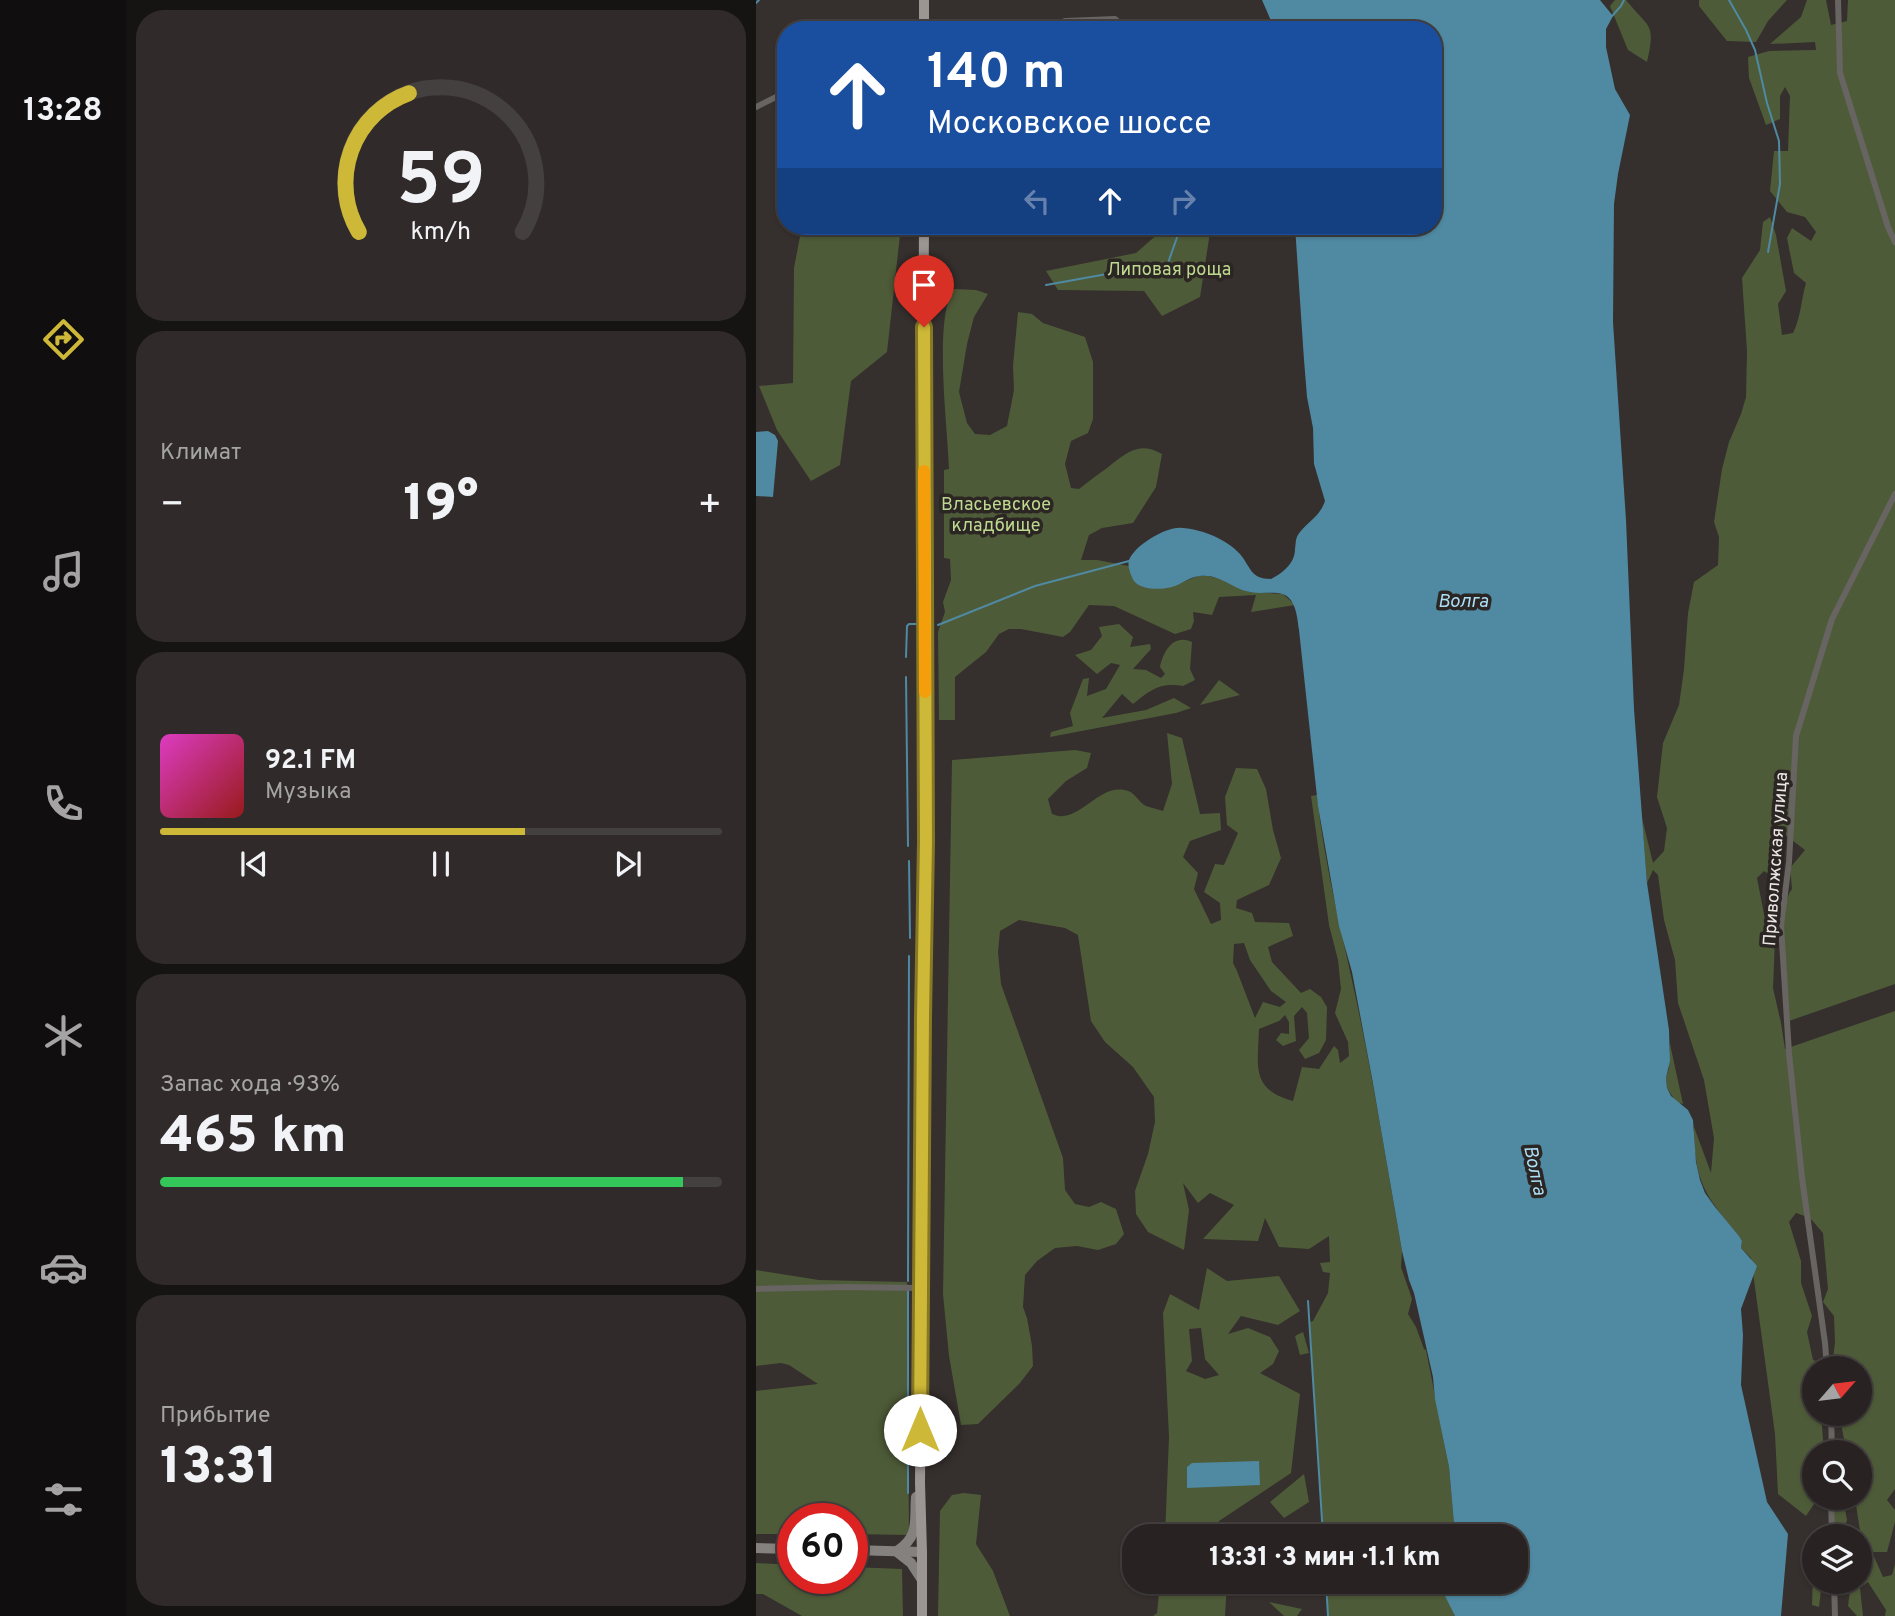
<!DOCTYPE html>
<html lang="ru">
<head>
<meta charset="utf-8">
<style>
  body { margin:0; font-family:Overpass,sans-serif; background:#302b2a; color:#f1f3f6; height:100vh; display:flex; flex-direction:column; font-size:26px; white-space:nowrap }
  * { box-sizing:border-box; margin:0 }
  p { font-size:23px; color:#a5a4a5 }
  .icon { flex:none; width:38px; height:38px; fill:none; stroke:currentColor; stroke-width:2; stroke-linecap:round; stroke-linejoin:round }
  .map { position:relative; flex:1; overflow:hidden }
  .drawer { display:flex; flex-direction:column; gap:10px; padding:10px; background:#161313; width:630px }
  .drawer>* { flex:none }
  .guide { position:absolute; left:21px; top:21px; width:665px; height:214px; border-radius:28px; box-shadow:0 2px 5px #0004,0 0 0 2px #444040; background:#1a4fa0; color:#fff; overflow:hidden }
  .needle { width:46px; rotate:62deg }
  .fabs { position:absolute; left:1046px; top:1356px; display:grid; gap:14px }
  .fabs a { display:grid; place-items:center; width:70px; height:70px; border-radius:50%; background:#282322; box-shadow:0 2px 5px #0004,0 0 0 2px #444040; font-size:35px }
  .speed { position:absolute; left:21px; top:1503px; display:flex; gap:14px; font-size:35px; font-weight:700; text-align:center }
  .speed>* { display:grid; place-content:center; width:91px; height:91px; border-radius:50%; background:#282322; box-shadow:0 2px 5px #0004,0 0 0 2px #444040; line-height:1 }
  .speed .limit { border:10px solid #d22; background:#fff; color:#111 }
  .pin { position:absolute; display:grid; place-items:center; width:60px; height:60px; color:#fff; margin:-72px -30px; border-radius:50% 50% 50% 0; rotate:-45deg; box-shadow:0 0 7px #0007 }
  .pin .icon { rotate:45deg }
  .me { position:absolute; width:77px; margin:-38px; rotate:0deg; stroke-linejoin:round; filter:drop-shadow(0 0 5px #0008) }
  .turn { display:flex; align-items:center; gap:24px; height:147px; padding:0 35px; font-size:32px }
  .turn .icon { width:91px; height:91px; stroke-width:2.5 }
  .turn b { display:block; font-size:49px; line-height:60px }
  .lanes { display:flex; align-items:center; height:66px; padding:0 35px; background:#0003; justify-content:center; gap:35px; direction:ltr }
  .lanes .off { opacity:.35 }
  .big { font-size:52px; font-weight:800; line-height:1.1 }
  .drawer .widget { flex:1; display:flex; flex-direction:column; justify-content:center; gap:10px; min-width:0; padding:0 24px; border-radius:28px; background:#302b2a }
  .drawer .dial { align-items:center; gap:0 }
  .dial svg { height:182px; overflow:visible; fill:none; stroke:#444040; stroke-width:7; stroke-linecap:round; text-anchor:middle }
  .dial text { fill:#f1f3f6; stroke:none }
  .song { display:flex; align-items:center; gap:21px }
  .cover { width:84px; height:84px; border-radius:10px; background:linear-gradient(135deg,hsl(310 70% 55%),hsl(0 70% 35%)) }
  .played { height:7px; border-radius:4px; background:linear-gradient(90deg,#ceb837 65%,#444040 65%) }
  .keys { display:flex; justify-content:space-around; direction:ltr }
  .heat { display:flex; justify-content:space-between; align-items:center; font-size:38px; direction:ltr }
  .charge { height:10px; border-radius:5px; background:linear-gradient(90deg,#34c759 93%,#444040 0) }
  .trip { position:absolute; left:366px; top:1524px; width:406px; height:70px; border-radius:28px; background:#282322; box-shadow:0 2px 5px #0004,0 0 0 2px #444040; font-weight:800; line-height:70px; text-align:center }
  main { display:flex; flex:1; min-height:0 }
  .tabs { display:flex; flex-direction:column; width:126px; justify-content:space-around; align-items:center; background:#100e0e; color:#a5a4a5 }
  .tabs .icon { width:49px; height:49px }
  .tabs .selected { color:#ceb837 }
  .tabs b { font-size:32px; color:#f1f3f6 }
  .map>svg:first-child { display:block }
  .green { fill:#4e5b38; fill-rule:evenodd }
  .water { fill:#4f89a2 }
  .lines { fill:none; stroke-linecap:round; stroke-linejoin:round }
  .stream { stroke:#4f89a2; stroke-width:2 }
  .street { stroke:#676462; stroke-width:6 }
  .secondary { stroke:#85817e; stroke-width:10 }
  .primary { stroke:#9c9693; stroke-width:10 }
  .route-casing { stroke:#867824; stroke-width:18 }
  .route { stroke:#ceb837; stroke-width:12 }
  .slow { stroke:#f59e0b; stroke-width:12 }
  .labels { text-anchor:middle; stroke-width:7; stroke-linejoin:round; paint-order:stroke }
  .park-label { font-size:18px; fill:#bed98f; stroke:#2b2523 }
  .street-label { font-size:18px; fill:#ebe7e5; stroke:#2b2523 }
  .water-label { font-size:19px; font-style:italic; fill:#acdff6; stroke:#2b2523 }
</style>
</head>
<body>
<main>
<nav class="tabs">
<b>13:28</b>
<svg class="icon selected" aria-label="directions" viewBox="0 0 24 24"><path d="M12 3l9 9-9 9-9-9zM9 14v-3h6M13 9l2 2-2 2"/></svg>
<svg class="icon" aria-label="music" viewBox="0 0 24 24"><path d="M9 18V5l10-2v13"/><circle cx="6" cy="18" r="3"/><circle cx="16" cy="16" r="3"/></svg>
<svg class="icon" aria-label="phone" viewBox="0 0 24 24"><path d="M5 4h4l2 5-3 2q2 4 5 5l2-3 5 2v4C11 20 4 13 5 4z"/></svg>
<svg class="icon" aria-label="climate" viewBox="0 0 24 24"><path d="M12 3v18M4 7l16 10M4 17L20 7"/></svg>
<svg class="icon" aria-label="car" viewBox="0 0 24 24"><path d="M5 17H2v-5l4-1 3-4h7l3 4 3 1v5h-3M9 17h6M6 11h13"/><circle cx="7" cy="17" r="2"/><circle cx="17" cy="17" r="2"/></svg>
<svg class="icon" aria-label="filters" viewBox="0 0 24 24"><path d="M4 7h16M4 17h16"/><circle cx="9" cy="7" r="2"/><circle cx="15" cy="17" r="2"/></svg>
</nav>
<section class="drawer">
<div class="widget dial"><svg viewBox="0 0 100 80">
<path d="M14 69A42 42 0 1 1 86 69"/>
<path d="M14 69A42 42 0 0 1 36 8" stroke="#ceb837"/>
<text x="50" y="56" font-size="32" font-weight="700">59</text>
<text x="50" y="72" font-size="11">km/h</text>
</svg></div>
<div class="widget"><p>Климат</p>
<div class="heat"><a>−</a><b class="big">19°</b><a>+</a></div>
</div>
<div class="widget">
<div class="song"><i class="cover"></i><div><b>92.1 FM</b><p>Музыка</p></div></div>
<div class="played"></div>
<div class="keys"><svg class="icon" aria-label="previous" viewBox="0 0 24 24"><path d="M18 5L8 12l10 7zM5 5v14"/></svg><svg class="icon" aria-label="pause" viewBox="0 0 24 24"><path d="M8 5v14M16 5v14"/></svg><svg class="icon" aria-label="next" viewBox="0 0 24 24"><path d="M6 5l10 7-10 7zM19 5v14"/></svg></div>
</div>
<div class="widget"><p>Запас хода · 93%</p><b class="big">465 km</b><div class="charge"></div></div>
<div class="widget"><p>Прибытие</p><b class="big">13:31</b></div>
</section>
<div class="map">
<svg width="1139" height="1616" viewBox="0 0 1139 1616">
  <rect width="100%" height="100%" fill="#352f2d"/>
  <g class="green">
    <path d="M859,0H870C893,29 900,22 891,62L872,50L854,6Z"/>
    <polygon points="943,0 1031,0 1012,21 1000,42 971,41 943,6"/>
    <path d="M1051,0H1070L1075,25L1091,21L1092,0H1139V984L1033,1021C1031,992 1019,910 1036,889L1034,868L1049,850L1028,834L1025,868L1016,877L1008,871L1001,878L1008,914L1019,939L1017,988L1025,1023L1029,1049L1139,1011V1489L1131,1500L1139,1510V1522L1131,1552H1116L1127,1577L1136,1575L1139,1564V1616H1129L1130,1610L1112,1582L1104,1588L1107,1616H1101L1092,1606L1095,1582H1104V1536H1102L1104,1531L1099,1498H1104V1452H1088L1090,1449L1083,1414H1104V1368H1059V1414H1065L1068,1452H1059V1498H1062L1050,1516L1022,1494L1019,1434L995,1258L985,1248L986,1241L983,1236C949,1196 938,1181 938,1127L955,1173L958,1138L948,1080L922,1003L919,960L908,920L902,875L897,870L891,883L886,818L897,863L908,851L911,828L901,797L907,743L923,705L928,669L932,613L938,582L962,565L963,537L958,522L966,469L973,442L985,414L990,397L991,351L986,278L1004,250L1007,222L1014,217L1020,235L1030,291L1022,304L1026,335L1037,333C1045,317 1045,300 1050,283L1038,273L1031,238L1036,228L1055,241L1060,232L1049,217L1031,212L1014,191L1018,151H1032L1034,96L1029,87L1024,96V119L1010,125L993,78L992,57L1013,51L1060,50L1059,42L1014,44L1045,17ZM1040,1213L1054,1218L1067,1233L1072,1289L1067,1302L1078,1316L1079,1343L1076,1366L1057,1360L1051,1332L1056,1316L1045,1283V1261L1033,1222Z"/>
    <polygon points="46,226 145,226 131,352 95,381 84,465 55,481 21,430 3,386 37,383 38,268"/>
    <polygon points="411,226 455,226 444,297 406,316 388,291 302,290 290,271 380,253"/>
    <path d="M198,289L220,290L232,294L218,317L211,344L203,392L211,423L219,434L234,435L251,426L258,390L257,366L262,312L276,314L287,323L329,337L337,362V419L332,433L315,441L309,464L315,488L323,489C332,482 341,475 351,468C369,454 382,440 406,454L400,487L377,523L346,528L333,535L325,560H341L373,566L374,572L427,582L442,576H452L465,579L494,592L527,594L539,605L495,612L500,595L463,597L456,615L437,612L438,621L435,629L419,634L358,606L333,605L314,632L307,637L265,629H253L243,634L230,652L199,677V720H183L182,632L189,612L187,602L195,580L194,559L188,558V470L193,469C192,430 177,318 198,289Z"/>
    <path d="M363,624L377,637L374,647L394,644L395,649L377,669L390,670L405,678L409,674L404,667C407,652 417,633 436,642L434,669L439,680L427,686C404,682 394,690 377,704L366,694L346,718L390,710L418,698L435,708L420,713L294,737L295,732L317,726L314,713L327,679L333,678L331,696L350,689L364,665L355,663L341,674L319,655L335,650L346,636L343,627Z"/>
    <polygon points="463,680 484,695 444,705"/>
    <path d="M411,733L426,738L444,814L464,813L465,830L434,841L427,857L442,873L438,889L455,924L465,920L464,903L448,892L459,864L468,865L482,833L471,825L469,797L480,768L501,769L510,789L517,830L525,858L513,885L481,900L480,908L496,913L499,922L533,923L537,936L512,947L516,962L545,993L554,989L565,997L571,1007L570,1040L563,1053L549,1059L543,1050L553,1038L551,1013L546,1007L538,1016L540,1041L527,1046L520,1040L525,1033L533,1034V1022L529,1015L523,1021L503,1029C502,1066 494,1089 537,1101L546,1067L563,1069L578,1046L582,1050L584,1063L593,1056L592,1042L579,1013L585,989L582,960L573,925L555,796L561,795C568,864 586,932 600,999C618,1083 631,1167 646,1251L645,1267L656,1299L652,1314L660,1327L668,1349L670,1350L693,1467L698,1524L693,1536H567L554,1322L557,1321L572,1293L574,1273L567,1272L564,1263L574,1262L573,1236L553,1249L523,1247L509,1218L502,1241L447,1239L478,1205L454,1193L442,1203L427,1183L433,1210L428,1250L392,1232L380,1214L379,1191L392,1154L399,1122L398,1097L377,1067L349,1042L335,1021L322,935L309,928L263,920L244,931L242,952L245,984L307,1158L309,1190L319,1204L333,1207L345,1202L360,1209L368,1234L360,1244L342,1250L321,1246L299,1248L281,1261L269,1275L267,1307L271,1318L276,1346L277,1366L264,1383L222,1424L205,1425L193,1356L187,1294L196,760L319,750L335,753L331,768L310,781L292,799L296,814C300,815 303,817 307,816C328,815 344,786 368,790C379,791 382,802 390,806C395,808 402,809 407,811L416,784ZM488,943L494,960L515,991L530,1002L524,1007L507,1002L499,1018L481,971L477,963L478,944Z"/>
    <polygon points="914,1044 927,1104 920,1102 911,1088 910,1078 913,1068"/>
    <path d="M451,1268L471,1281L523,1276L544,1311L522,1325L485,1316L472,1334L492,1328L514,1337L523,1351L517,1364L504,1373L544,1394L535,1473L463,1521L456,1531L473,1524L488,1536H409L413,1437L407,1313L414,1294L443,1310ZM445,1328L449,1359L463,1375L449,1379L430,1371L436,1361L433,1329Z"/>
    <polygon points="0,1270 63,1280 151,1282 153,1535 96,1534 96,1519 37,1519 37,1534 0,1534 0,1391 62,1384 33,1365 25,1363 0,1366"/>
    <polygon points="547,1332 553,1353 544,1355 539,1336"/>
    <polygon points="548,1474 553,1502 528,1518 514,1502"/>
    <polygon points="208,1493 225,1495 220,1544 237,1571 254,1616 182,1616 184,1511 196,1495"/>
    <polygon points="1078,1498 1087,1498 1091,1520 1086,1536 1078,1536"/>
    <polygon points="1045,1555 1059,1555 1059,1582 1066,1582 1063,1607 1056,1605 1057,1575 1047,1565"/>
    <polygon points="0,1563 37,1565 37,1578 96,1578 96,1567 146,1569 147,1616 46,1616 7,1594 0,1594"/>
    <polygon points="404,1582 446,1582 446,1584 471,1582 469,1616 397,1616 401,1613"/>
    <polygon points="570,1582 688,1582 687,1589 699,1616 572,1616"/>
    <polygon points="513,1602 546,1609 541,1616 528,1616"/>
  </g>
  <g class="water">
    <path d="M506,0H844L857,16L850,29V47L859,89L874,115L862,174L858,204L857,322L870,520L878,709L891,883L913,1030L914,1061L910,1078L911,1088L915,1096L932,1110L937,1120L940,1162L944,1180L949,1193L959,1207L983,1236L986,1241L985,1248L1001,1266L985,1309L987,1335L985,1385L1011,1502L1032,1534L1025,1616H699L688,1594V1582H760V1536H693L698,1524L693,1467L679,1399L677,1377L658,1293L653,1280L646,1251L616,1078L596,972L583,926L562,806L543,630C541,616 540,594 521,593C512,592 503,594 494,592C476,589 465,574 444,576C434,577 427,583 419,586C408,590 386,591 378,581C375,576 371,566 373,560C379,545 411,526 426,528C446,529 470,539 484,554C495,567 494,579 515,579C527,573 539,563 539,549C540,542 539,538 544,532C553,521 564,516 569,501L558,464L557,428L551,397L548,360L539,226H677V30H519Z"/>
    <polygon points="12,431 19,435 22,441 17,497 0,496 0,432"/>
    <polygon points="503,1461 504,1485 431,1488 431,1467 436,1463"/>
  </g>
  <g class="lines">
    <g class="stream">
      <polyline points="973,0 990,30 999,50 1011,103 1023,141 1024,184 1012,252"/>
      <polyline points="0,3 3,0"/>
      <polyline points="856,16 865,6 868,0"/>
      <polyline points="290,285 412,263 425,226"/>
      <polyline points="182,625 279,586 373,561"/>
      <polyline points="150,657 151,626 153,624 164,624"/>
      <polyline points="150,677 152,846"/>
      <polyline points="153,861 154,938"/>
      <polyline points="152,1281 153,956"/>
      <polyline points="552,1301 567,1536"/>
      <polyline points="152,1493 152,1291"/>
      <polyline points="570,1582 572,1616"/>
    </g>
    <g class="street">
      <polyline points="1082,0 1084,73 1132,227 1139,242"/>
      <polyline points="291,30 309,21 359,19 366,25 386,30"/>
      <polyline points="0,107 30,92"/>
      <polyline points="0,1289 89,1287 166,1288"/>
      <polyline points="1071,1368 1069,1343 1046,1178 1033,1053 1025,926 1033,862 1040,736 1076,619 1139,494"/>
      <polyline points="1075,1414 1076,1452"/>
      <polyline points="1075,1498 1076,1536"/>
      <polyline points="1078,1582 1079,1616"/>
    </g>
    <g class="secondary">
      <polyline points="0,1548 37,1549"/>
      <polyline points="96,1550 166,1552"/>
      <path d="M141,1551C164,1536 158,1521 160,1497"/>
      <polyline points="141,1552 155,1563 166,1580"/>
    </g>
    <g class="primary">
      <polyline points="168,0 168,30"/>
      <polyline points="166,1616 166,1552 164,1483 170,841 167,378 168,226"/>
    </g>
  </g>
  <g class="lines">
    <g class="route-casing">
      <polyline id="route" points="164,1430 167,1017 170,841 168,327"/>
    </g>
    <use href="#route" class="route"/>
    <polyline class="slow" points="168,471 169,692"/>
  </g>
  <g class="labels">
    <g class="park-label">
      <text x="413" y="275">Липовая роща</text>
      <text x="240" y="510">Власьевское<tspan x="240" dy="21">кладбище</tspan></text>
    </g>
    <g class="street-label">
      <text transform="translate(1019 859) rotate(-86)" y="6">Приволжская улица</text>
    </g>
    <g class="water-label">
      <text x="707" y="607">Волга</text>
      <text transform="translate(780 1170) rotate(78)" y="7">Волга</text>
    </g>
  </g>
</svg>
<div class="fabs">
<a><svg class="needle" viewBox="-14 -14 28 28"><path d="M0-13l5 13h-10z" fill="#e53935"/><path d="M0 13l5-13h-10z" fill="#a5a4a5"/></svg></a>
<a><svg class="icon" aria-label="search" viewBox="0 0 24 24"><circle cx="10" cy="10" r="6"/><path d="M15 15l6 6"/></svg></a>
<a><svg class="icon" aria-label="layers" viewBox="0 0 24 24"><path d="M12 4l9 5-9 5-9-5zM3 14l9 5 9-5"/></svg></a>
</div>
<div class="speed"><div class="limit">60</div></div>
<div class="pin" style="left:168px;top:327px;background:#d93025"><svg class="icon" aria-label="arrive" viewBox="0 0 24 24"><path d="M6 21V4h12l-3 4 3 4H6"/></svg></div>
<svg class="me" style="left:164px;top:1430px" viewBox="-20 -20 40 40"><circle r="19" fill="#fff"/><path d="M0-13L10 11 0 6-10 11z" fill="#ceb837"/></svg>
<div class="trip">13:31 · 3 мин · 1.1 km</div>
<div class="guide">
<div class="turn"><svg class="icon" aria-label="ahead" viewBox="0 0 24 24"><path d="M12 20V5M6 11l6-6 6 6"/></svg><div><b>140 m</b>Московское шоссе</div></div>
<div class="lanes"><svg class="icon off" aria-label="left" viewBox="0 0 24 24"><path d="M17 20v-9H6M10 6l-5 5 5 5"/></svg><svg class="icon" aria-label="ahead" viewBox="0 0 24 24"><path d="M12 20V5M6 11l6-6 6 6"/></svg><svg class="icon off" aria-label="right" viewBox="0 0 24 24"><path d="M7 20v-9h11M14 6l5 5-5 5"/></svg></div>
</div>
</div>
</main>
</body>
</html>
